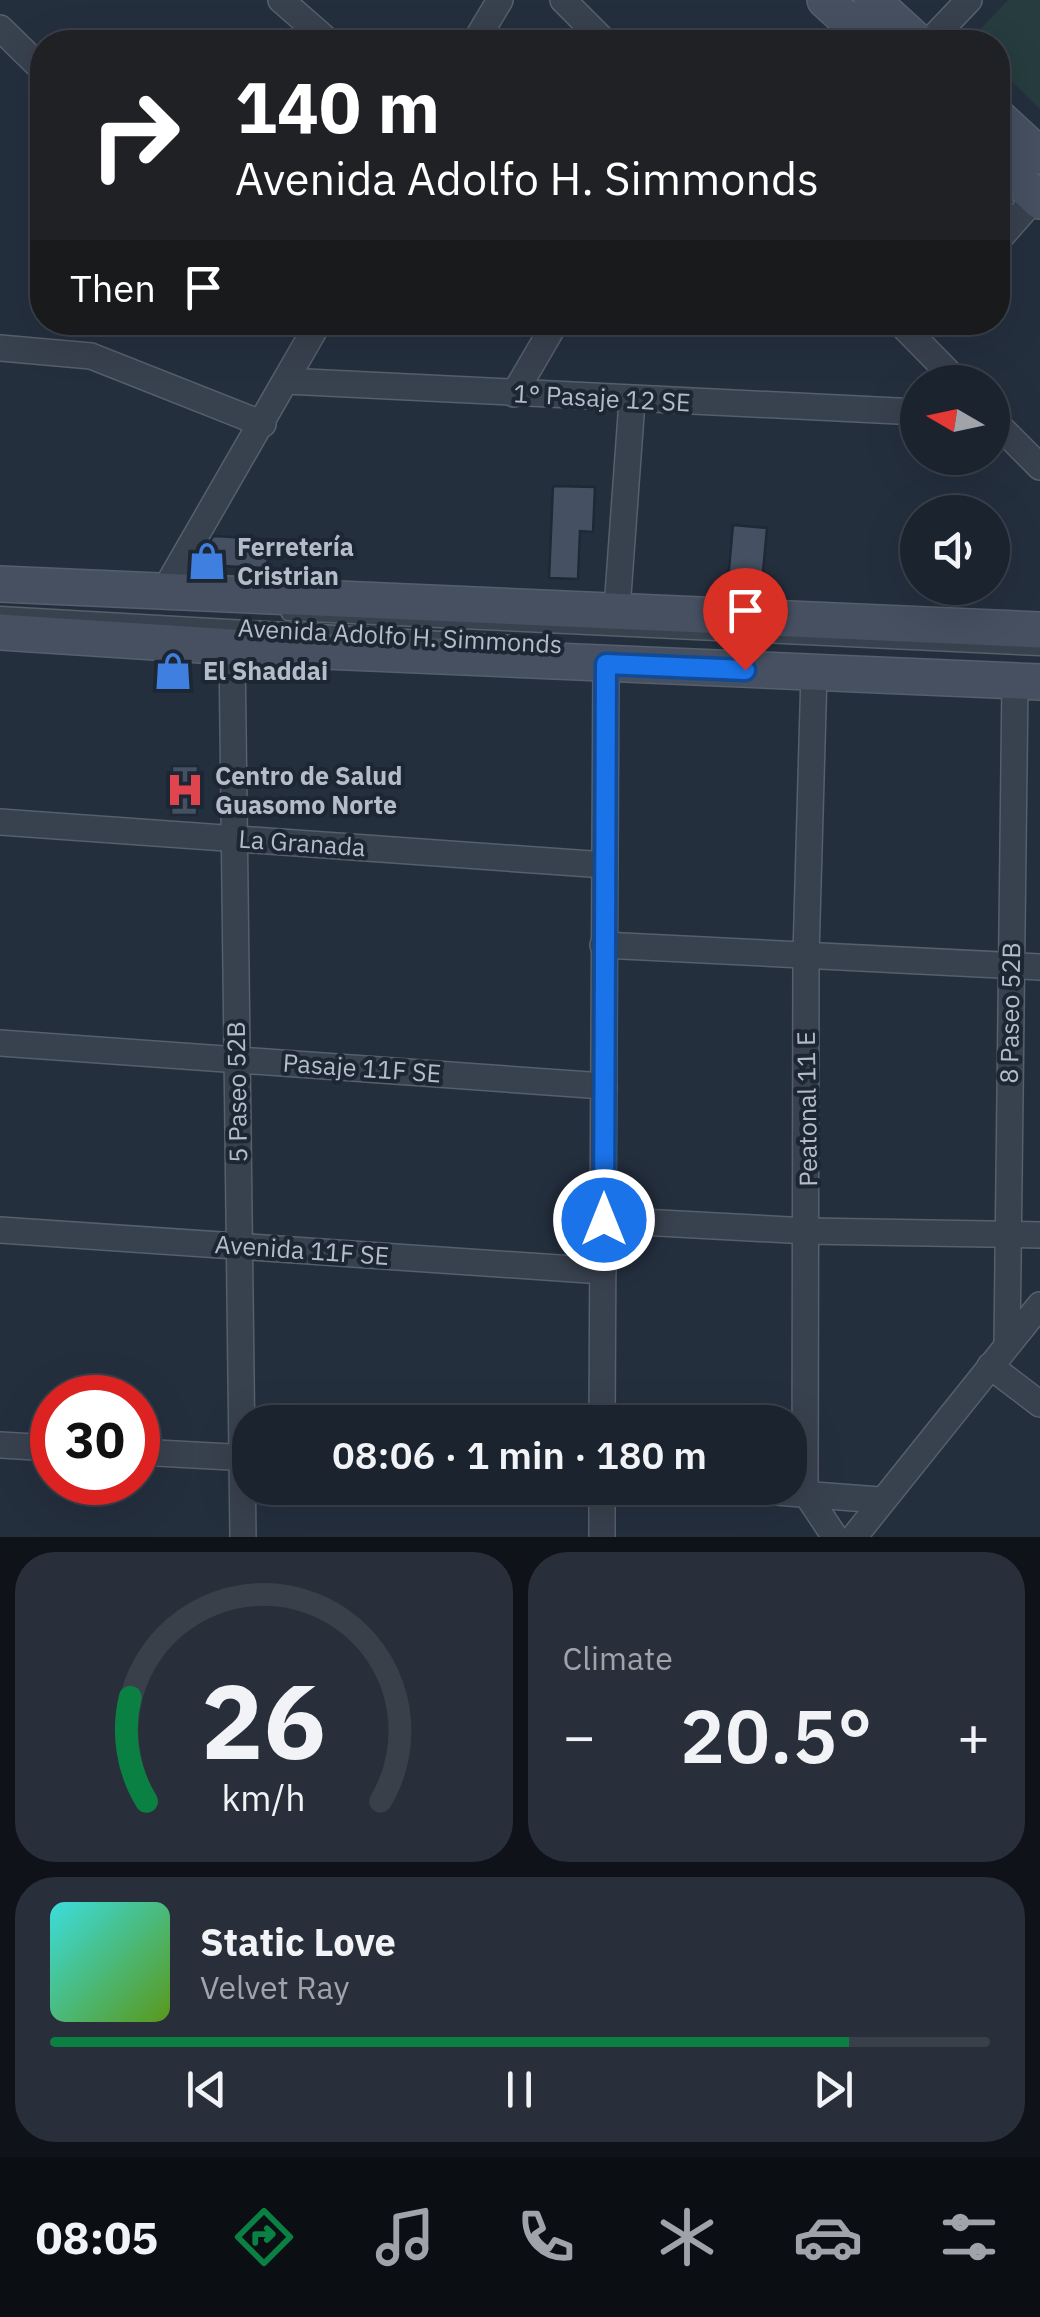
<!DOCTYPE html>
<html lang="en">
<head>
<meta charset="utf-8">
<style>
  body { margin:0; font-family:"IBM Plex Sans",sans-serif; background:#282f3a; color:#f1f3f6; height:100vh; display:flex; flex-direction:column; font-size:38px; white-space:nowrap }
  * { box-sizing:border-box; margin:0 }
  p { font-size:32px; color:#a0a4aa }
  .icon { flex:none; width:55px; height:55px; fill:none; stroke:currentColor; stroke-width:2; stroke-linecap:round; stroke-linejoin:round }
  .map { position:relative; height:1537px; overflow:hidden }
  .details { display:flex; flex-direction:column; gap:15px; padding:15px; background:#0f1319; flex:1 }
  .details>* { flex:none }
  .guide { position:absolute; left:30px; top:30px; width:980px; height:305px; border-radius:40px; box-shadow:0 10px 40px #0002,0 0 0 2px #39404a; background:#202124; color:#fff; overflow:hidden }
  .needle { width:65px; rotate:279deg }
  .controls { position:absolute; left:900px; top:365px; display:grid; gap:20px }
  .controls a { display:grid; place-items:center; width:110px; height:110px; border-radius:50%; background:#1b232e; box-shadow:0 10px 40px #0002,0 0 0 2px #39404a; font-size:50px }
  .speed { position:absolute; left:30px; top:1375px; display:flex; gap:20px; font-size:50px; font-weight:700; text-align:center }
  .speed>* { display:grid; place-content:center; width:130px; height:130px; border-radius:50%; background:#1b232e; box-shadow:0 10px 40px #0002,0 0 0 2px #39404a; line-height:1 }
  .speed .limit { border:15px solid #d22; background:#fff; color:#111 }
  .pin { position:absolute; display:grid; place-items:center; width:85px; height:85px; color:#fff; margin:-102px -42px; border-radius:50% 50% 50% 0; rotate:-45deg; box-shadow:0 0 10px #0007 }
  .pin .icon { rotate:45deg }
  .me { position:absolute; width:110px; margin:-55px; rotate:0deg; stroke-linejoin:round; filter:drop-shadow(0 0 8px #0008) }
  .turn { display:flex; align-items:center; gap:35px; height:210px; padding:0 40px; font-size:45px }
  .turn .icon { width:130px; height:130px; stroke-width:2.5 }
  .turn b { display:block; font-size:70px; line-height:85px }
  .then { display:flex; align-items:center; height:95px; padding:0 40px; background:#0003; gap:20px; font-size:38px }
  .big { font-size:75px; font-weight:600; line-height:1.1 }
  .details .card { flex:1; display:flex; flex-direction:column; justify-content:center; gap:15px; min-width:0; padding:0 35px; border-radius:40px; background:#282f3a }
  .details .dial { align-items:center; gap:0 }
  .dial svg { height:260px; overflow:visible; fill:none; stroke:#39404a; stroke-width:7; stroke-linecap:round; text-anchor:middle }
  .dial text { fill:#f1f3f6; stroke:none }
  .song { display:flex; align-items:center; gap:30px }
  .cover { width:120px; height:120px; border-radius:15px; background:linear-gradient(135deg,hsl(180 70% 55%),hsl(90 70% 35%)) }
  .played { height:10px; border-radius:5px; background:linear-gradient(90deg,#0b8043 85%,#39404a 85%) }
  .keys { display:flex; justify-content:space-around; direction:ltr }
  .heat { display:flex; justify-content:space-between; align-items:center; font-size:55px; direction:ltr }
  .details .tiles { flex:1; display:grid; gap:15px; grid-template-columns:1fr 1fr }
  .card:last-child { grid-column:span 2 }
  .trip { position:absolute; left:232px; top:1405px; width:575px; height:100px; border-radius:40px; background:#1b232e; box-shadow:0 10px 40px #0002,0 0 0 2px #39404a; font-weight:600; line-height:100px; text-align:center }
  .dock { display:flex; height:160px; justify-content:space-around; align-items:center; background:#0b0e12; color:#a0a4aa }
  .dock .icon { width:70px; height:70px }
  .dock .active { color:#0b8043 }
  .dock b { font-size:45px; color:#f1f3f6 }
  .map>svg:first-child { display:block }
  .green { fill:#263c3f }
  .building { fill:#455162; stroke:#1f2835; stroke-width:2.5 }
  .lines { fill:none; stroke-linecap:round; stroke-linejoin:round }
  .lane-casing { stroke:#565f6c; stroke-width:15 }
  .street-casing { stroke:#565f6c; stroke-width:28 }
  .secondary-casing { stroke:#565f6c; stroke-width:38 }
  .lane { stroke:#38414e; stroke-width:12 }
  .street { stroke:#38414e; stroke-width:25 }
  .secondary { stroke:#465061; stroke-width:35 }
  .route-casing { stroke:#114b97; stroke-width:25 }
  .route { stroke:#1a73e8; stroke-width:18 }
  .labels { text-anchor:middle; stroke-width:8; stroke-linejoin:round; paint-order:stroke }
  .street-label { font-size:25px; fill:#b4bcc9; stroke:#1d2633 }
  .poi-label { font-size:25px; font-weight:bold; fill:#b4bcc9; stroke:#1d2633; text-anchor:start }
</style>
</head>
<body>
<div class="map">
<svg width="1040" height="1537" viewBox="0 0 1040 1537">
  <rect width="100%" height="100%" fill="#242f3e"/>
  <polygon class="green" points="1008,0 1040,0 1040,109 998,68 998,42 969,41"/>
  <g class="building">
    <polygon points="553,486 595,487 593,532 580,531 578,579 549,578"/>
    <polygon points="733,525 767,528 762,583 728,580"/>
    <polygon points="213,536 269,539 267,568 196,565"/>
    <polygon points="167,663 179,664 178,680 166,679"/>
    <polygon points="172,766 198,766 197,815 171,815"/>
  </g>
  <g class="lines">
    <g class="lane-casing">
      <g id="lane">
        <polyline points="0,613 512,642"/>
        <polyline points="288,614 1040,649"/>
      </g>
    </g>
    <g class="street-casing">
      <g id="street">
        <polyline points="281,0 329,42"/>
        <polyline points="563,0 605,42"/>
        <polyline points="0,28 42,69"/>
        <polyline points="475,42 500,0"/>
        <polyline points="929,42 969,0"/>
        <polyline points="998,240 1036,197"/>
        <polyline points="899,322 958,382"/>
        <polyline points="0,348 91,356 263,424"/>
        <polyline points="286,381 918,412"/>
        <polyline points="514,394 556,322"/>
        <polyline points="992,419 1040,467"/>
        <polyline points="163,593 319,322"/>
        <polyline points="617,609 632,401"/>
        <polyline points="232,647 243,1537"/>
        <polyline points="814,673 806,955 805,1492 835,1537"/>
        <polyline points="0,822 605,865"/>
        <polyline points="603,945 1040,967"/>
        <polyline points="0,1043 604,1086"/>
        <polyline points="604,1220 808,1231 1040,1235"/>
        <polyline points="0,1230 603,1271"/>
        <polyline points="1007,1344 1015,681"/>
        <polyline points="990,1366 1040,1404"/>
        <polyline points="602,1422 606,664"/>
        <polyline points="0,1445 52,1448"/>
        <polyline points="138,1452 250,1458"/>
        <polyline points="724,1488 880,1500"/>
        <polyline points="602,1537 602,1488"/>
        <polyline points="854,1537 1040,1305"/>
      </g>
    </g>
    <g class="secondary-casing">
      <g id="secondary">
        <polyline points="825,0 871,42"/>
        <polyline points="872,0 918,42"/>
        <polyline points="998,117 1040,156"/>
        <polyline points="998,161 1040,201"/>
        <polyline points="0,584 1040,630"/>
        <polyline points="0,632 232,647 1040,682"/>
      </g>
    </g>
    <use href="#lane" class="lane"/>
    <use href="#street" class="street"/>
    <use href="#secondary" class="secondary"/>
  </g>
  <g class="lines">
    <g class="route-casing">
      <polyline id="route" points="604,1220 606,664 745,670"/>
    </g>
    <use href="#route" class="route"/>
  </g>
  <defs>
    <g id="shop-bare" transform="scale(3)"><path d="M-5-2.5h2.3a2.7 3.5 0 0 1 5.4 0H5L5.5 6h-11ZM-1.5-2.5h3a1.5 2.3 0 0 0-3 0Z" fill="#3f7fe0" stroke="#1d2633" stroke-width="2.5" paint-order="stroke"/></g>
    <g id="hospital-bare" transform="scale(3)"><path d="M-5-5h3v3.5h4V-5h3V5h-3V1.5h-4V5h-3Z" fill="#e0444e" stroke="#1d2633" stroke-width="2.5" paint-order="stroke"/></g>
  </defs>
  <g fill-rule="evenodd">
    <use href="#shop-bare" x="207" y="561"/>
    <use href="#shop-bare" x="173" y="671"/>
    <use href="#hospital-bare" x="185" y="790"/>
  </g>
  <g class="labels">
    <g class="street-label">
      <text transform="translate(602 398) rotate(3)" y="9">1° Pasaje 12 SE</text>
      <text transform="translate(400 636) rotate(3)" y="9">Avenida Adolfo H. Simmonds</text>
      <text transform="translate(302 843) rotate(4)" y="9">La Granada</text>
      <text transform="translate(1010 1013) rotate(-89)" y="9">8 Paseo 52B</text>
      <text transform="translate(362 1068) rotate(4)" y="9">Pasaje 11F SE</text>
      <text transform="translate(237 1092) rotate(-91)" y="9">5 Paseo 52B</text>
      <text transform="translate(807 1109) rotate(-91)" y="9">Peatonal 11 E</text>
      <text transform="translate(302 1250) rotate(4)" y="9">Avenida 11F SE</text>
    </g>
    <g class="poi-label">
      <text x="237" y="556">Ferretería<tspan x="237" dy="29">Cristrian</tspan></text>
      <text x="203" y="680">El Shaddai</text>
      <text x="215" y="785">Centro de Salud<tspan x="215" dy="29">Guasomo Norte</tspan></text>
    </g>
  </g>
</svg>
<div class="controls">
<a><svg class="needle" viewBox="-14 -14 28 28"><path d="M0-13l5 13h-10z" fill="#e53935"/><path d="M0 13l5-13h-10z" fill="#a0a4aa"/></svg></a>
<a><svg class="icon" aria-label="sound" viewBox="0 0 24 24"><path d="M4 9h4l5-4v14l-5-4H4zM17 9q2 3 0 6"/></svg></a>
</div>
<div class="speed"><div class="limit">30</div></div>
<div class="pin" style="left:745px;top:670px;background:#d93025"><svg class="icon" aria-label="arrive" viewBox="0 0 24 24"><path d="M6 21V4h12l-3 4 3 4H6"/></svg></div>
<svg class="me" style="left:604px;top:1220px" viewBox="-20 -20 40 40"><circle r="17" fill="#1a73e8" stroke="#fff" stroke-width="3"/><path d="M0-11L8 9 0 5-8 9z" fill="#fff"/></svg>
<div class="trip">08:06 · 1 min · 180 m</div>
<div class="guide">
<div class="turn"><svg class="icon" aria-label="right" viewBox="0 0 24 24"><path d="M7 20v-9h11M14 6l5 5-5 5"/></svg><div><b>140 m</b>Avenida Adolfo H. Simmonds</div></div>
<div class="then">Then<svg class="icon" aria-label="arrive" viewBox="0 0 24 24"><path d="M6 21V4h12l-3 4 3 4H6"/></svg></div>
</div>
</div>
<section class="details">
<div class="tiles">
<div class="card dial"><svg viewBox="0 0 100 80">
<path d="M14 69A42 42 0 1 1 86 69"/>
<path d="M14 69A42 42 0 0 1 9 37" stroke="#0b8043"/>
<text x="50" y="56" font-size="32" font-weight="700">26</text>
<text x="50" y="72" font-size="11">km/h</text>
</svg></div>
<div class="card"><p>Climate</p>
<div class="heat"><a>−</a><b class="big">20.5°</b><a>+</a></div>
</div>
<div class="card">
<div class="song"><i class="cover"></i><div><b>Static Love</b><p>Velvet Ray</p></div></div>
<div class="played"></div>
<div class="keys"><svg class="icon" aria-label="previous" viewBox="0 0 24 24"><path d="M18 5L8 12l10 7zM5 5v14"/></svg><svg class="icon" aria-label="pause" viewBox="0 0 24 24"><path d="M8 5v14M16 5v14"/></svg><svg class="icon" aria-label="next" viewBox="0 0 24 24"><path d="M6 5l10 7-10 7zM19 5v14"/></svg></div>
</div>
</div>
</section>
<nav class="dock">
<b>08:05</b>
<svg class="icon active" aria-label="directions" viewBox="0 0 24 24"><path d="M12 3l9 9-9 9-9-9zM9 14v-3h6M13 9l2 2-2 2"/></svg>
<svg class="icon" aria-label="music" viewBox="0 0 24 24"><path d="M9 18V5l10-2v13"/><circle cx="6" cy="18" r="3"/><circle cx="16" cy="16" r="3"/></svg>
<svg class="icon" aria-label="phone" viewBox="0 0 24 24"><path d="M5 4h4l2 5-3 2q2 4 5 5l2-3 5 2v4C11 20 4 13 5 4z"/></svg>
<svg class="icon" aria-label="climate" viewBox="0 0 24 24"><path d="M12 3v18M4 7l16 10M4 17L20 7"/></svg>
<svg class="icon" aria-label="car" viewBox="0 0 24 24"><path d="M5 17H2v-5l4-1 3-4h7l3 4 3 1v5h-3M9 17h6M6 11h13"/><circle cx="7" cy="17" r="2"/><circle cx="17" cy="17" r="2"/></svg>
<svg class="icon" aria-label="filters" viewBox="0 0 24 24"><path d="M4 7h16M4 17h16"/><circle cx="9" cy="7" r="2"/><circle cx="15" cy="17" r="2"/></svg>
</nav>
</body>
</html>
